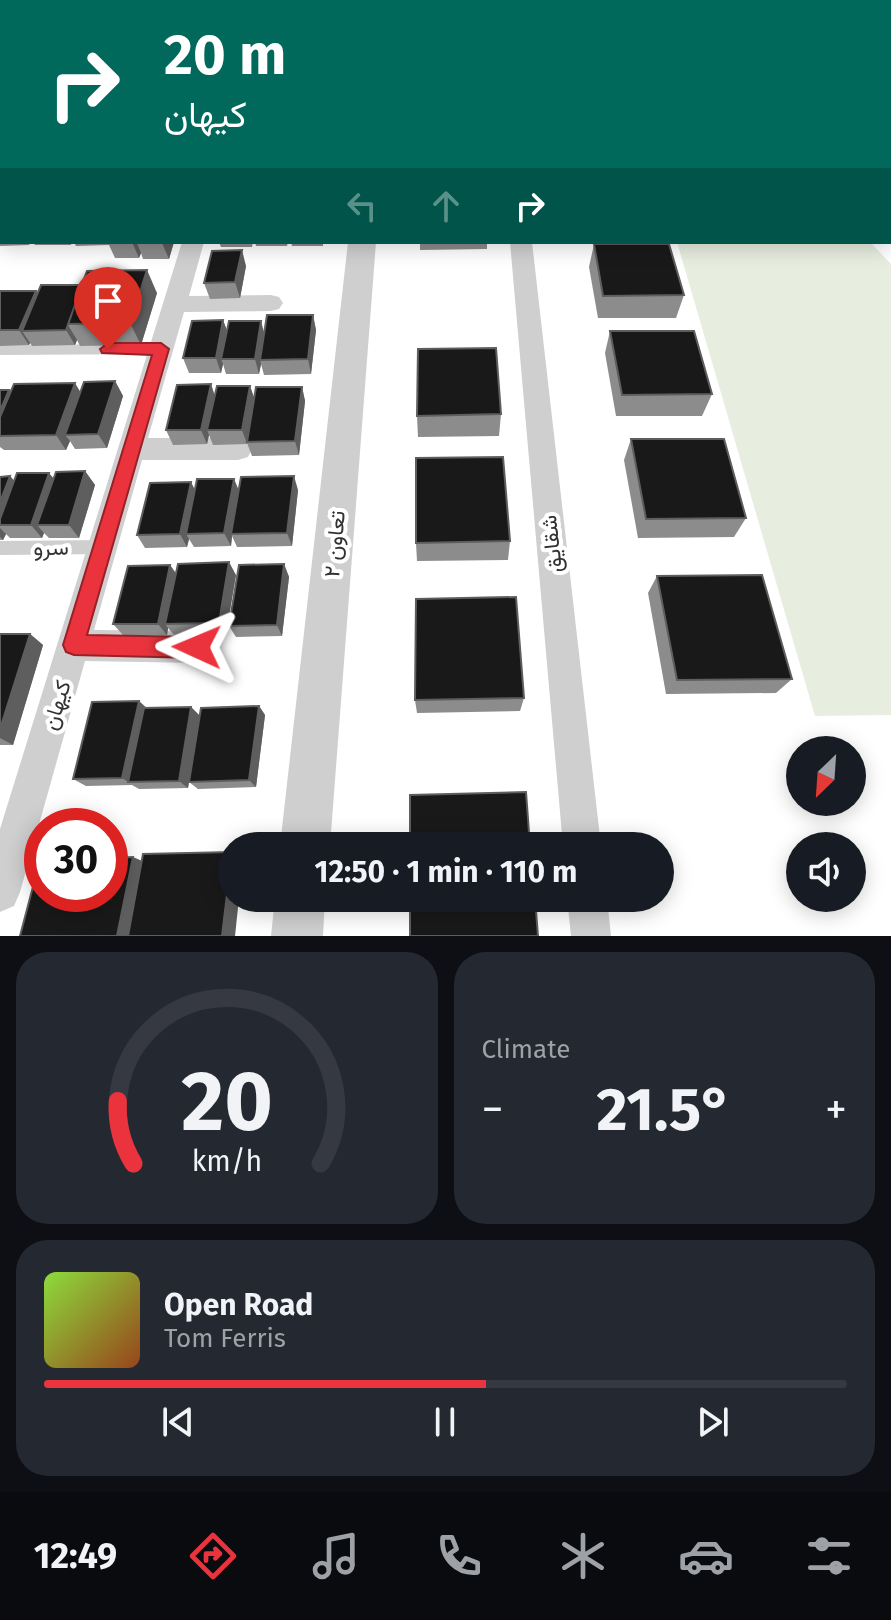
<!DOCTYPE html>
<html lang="en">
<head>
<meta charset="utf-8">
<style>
  body { margin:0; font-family:"Fira Sans",Vazirmatn,sans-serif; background:#242831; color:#f1f3f6; height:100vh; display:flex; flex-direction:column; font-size:30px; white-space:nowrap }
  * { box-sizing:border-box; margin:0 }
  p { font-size:26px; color:#9ea1a6 }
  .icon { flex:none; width:44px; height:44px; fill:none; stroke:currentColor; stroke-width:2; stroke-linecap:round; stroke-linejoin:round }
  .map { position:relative; height:936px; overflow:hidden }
  .drawer { display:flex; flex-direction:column; gap:16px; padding:16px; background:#0d0f14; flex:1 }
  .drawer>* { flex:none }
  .guide { position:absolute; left:0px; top:0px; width:892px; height:244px; box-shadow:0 4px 20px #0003; background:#00695c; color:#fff; overflow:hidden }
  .needle { width:52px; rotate:205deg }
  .buttons { position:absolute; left:786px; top:736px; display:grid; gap:16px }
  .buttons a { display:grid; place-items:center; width:80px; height:80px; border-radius:50%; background:#171b24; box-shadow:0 4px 20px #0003; font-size:40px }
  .speed { position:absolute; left:24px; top:808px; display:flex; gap:16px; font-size:40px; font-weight:700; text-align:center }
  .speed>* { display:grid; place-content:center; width:104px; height:104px; border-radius:50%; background:#171b24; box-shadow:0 4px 20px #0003; line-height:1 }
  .speed .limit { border:12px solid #d22; background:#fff; color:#111 }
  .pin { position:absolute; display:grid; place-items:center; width:68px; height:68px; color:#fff; margin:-82px -34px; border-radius:50% 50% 50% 0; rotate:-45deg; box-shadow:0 0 8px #0007 }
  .pin .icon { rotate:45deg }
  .me { position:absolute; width:88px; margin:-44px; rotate:271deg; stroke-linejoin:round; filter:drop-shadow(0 0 6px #0008) }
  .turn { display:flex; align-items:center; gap:28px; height:168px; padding:0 32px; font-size:36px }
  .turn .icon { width:104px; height:104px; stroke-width:2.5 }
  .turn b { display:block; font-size:56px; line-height:68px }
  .lanes { display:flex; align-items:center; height:76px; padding:0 32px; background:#0003; justify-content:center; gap:40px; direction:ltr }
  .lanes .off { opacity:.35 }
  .big { font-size:60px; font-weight:700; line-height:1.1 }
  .drawer .tile { flex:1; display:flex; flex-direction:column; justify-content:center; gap:12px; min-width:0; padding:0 28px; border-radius:32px; background:#242831 }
  .drawer .dial { align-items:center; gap:0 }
  .dial svg { height:208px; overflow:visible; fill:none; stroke:#363941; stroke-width:7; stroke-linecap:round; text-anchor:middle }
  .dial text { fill:#f1f3f6; stroke:none }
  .song { display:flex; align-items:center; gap:24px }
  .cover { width:96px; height:96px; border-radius:12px; background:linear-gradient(135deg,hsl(90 70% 55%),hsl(20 70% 35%)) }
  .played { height:8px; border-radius:4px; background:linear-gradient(90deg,#ea333d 55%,#363941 55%) }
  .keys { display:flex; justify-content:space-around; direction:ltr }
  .heat { display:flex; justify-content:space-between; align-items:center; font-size:44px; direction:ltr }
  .drawer .tiles { flex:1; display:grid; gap:16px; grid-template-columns:1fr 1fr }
  .tile:last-child { grid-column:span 2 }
  .trip { position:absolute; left:218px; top:832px; width:456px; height:80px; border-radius:40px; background:#171b24; box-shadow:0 4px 20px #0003; font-weight:700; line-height:80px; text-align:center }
  .dock { display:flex; height:128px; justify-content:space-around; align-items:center; background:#090b0e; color:#9ea1a6 }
  .dock .icon { width:56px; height:56px }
  .dock .on { color:#ea333d }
  .dock b { font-size:36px; color:#f1f3f6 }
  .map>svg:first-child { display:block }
  .green { fill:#e7eee0 }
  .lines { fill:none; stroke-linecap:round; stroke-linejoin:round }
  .service { fill:#cfcfcf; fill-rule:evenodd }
  .minor { fill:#cfcfcf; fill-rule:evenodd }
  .tertiary { fill:#cfcfcf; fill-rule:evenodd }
  .wall { fill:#8c8c8c }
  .shaded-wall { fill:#5e5e5e }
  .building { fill:#191919; stroke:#5e5e5e; stroke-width:2 }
  .route { fill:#ea333d; stroke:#982128; stroke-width:2 }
  .labels { text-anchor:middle; stroke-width:8; stroke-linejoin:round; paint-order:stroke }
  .street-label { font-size:22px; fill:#323232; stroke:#fff }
</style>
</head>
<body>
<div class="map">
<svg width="891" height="936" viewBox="0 0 891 936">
  <rect width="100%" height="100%" fill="#fff"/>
  <polygon class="green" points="677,242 870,242 891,264 891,715 815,716"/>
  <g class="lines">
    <g class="service">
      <polygon points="161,344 167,349 161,354 0,355 0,345"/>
      <polygon points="103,540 108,542 111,547 108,552 103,554 0,555 0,541"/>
    </g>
    <g class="minor">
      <rect x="257" y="0" width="16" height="2"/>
      <rect x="491" y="0" width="16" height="2"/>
      <rect x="0" y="13" width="2" height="10"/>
      <rect x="0" y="168" width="2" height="12"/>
      <polygon points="182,242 204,242 189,296 271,295 279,297 283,303 279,309 271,311 184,312 148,438 238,438 248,441 252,449 248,457 238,460 142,460 94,630 197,631 209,636 213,647 209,658 197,663 85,661 20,892 14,906 0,912 0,829"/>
      <polygon points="510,242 532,242 601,846 563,846"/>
      <polygon points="567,898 607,898 611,936 571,936"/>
    </g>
    <g class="tertiary">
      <rect x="374" y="0" width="20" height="2"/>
      <polygon points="731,0 752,0 753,2 732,2"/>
      <rect x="890" y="130" width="1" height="14"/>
      <polygon points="348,242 376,242 330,846 280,846"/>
      <polygon points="275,898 325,898 323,936 271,936"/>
    </g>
  </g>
  <g class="wall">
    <polygon points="0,0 37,0 36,2 2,2 2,12 0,12"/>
    <polygon points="52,0 251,0 250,2 53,2"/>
    <polygon points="279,0 306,0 305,2 279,2"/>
    <rect x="306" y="0" width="54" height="2"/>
    <rect x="425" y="0" width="50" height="2"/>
    <polygon points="833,0 858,0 861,2 833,2"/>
    <polygon points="2,125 2,158 0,158 0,128"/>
    <polygon points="2,197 2,242 31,242 29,245 0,246 0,199"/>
    <polygon points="33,242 72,242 71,245 35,245"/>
    <polygon points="74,242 174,242 169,259 143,259 141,253 139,258 115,258 109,245 76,246"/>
    <polygon points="219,242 253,242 252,247 221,247"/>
    <polygon points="255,242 288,242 287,246 256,246"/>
    <polygon points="291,242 323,242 323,246 292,246"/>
    <polygon points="420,242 487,242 487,249 420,250"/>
    <polygon points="594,244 684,295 676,318 598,318 589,267"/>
    <polygon points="246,266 240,298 210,299 204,283"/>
    <polygon points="0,291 36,291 38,294 157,293 141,345 80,346 77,340 75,345 32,346 30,343 29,345 0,346"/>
    <polygon points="313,315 316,330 311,374 264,375 261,364 259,374 226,374 223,364 221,373 189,373 183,358 223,320 227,331 264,332"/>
    <polygon points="610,331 712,394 702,416 616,416 605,353"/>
    <polygon points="115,381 123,396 107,448 75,449 70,441 66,450 4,450 0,447 0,390 10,392 80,391"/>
    <polygon points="250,386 254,399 302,387 305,401 299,455 252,456 247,443 247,444 213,445 209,435 207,444 173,445 166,430 215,395"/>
    <polygon points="501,414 499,436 418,437 417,416"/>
    <polygon points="631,439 746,518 734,537 638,538 624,460"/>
    <polygon points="85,471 95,485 79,538 49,538 44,533 42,538 10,538 6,534 3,540 0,540 0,477 10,476 14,481 53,478"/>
    <polygon points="234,479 238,490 298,490 292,546 237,547 232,536 231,546 194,547 189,539 187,547 145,548 137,535 195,490"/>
    <polygon points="510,541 508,560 417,561 416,543"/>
    <polygon points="284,564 289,577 282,636 236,637 229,626"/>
    <polygon points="170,565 176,573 236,575 226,634 174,635 168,628 167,635 123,635 113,624"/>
    <polygon points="657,576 792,679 776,693 666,694 648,593"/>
    <polygon points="0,634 30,634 43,645 13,745 0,745"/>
    <polygon points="524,698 520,711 417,713 415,700"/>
    <polygon points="259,706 265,715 256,787 198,789 189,782 188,788 139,789 132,785 86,786 73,779 147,708 191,707 200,716"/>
  </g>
  <g class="shaded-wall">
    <polygon points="25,0 37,0 36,2 25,2"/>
    <polygon points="890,193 891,193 890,214"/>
    <polygon points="132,242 144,242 137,243 141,253 139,258"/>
    <polygon points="163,242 174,242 169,259 162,243"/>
    <polygon points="242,250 246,266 240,298 235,282"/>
    <polygon points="147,270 157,293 141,345 130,323"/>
    <polygon points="36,291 45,306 22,331 30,343 29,345 19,330"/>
    <polygon points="313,315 316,330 311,374 308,359"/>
    <polygon points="223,320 229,336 221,359 223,364 221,373 216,358"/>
    <polygon points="261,321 265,336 260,360 261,364 259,374 255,359"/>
    <polygon points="68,325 77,340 75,345 66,330"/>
    <polygon points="115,381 123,396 107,448 98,434"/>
    <polygon points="75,383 84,398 65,435 70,441 66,450 56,435"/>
    <polygon points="211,384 216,399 207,430 209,435 207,444 201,430"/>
    <polygon points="250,386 255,400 247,444 242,430"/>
    <polygon points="302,387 305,401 299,455 295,441"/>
    <polygon points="9,390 20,405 0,436 0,411"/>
    <polygon points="85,471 95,485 79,538 69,525"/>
    <polygon points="49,473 60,486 37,525 44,533 42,538 31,525"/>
    <polygon points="10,476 22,490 0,525 0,502"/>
    <polygon points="294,476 298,490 292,546 287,533"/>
    <polygon points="234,479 240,493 231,534 232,536 231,546 224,533"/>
    <polygon points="191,482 198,496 186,534 189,539 187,547 180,534"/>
    <polygon points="0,528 6,534 3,540 0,537"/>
    <polygon points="229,562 236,575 226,634 219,623"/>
    <polygon points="284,564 289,577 282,636 277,625"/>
    <polygon points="170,565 178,577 165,624 168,628 167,635 158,624"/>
    <polygon points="30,634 43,645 13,745 0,738 0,729"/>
    <polygon points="139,701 149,710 128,782 122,778"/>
    <polygon points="259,706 265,715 256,787 249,780"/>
    <polygon points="191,707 200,716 188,788 179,781"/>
    <polygon points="133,857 149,864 136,936 117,936"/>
    <polygon points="232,858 232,898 239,898 235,936 222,936"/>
  </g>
  <g class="building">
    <rect x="306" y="0" width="22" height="2"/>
    <polygon points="843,0 858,0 861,2 845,2"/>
    <polygon points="2,125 2,142 0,142 0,128"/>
    <polygon points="890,147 891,147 890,193"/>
    <polygon points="1,197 2,230 0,230 0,199"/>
    <polygon points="137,242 163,242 162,243 137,243"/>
    <polygon points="594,244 669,244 684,295 603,296"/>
    <polygon points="242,250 235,282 204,283 212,251"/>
    <polygon points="147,270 130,323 67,324 87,271"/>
    <polygon points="41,285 82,285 66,330 22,331"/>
    <polygon points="0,291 36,291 19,330 0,330"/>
    <polygon points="267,315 313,315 308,359 260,360"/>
    <polygon points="223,320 216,358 183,358 192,321"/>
    <polygon points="229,321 261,321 255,359 221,359"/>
    <polygon points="610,331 694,331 712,394 622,395"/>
    <polygon points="496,348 501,414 417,416 418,349"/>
    <polygon points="115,381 98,434 65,435 84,382"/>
    <polygon points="75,383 56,435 0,436 0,417 14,384"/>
    <polygon points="211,384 201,430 166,430 177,385"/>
    <polygon points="217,386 250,386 242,430 207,430"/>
    <polygon points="256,387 302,387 295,441 247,442"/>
    <polygon points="0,390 9,390 0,411"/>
    <polygon points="631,439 724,439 746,518 646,519"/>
    <polygon points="503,457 510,541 416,543 416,458"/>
    <polygon points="85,471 69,525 37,525 56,472"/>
    <polygon points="17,473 49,473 31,525 0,525 0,519"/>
    <polygon points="10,476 0,502 0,477"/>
    <polygon points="294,476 287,533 231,534 241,477"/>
    <polygon points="197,479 234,479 224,533 186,534"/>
    <polygon points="191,482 180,534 137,535 150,483"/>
    <polygon points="229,562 219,623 165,624 178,564"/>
    <polygon points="284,564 277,625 229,626 239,565"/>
    <polygon points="170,565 158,624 113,624 128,566"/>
    <polygon points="762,575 792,679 677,680 657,576"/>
    <polygon points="516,597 524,698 415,700 416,599"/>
    <polygon points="0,634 30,634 0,729"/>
    <polygon points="139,701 122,778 73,779 92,702"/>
    <polygon points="259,706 249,780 189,782 201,708"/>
    <polygon points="191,707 179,781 128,782 144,708"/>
    <polygon points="526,792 530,846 410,846 410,795"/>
    <polygon points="232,852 222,936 128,936 143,854"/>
    <polygon points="133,857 117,936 20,936 40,860 42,860 42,894 110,894 110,858"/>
    <polygon points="410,898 535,898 538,936 410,936"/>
  </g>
  <polygon class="route" points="108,343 161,343 169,349 87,635 197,637 205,640 208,647 205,655 197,658 74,655 66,652 63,645 152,355 102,353 100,349"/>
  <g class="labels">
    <g class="street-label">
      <text transform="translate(334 544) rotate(-85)" y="8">تعاون ۲</text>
      <text transform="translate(551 544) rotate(-96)" y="8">شقایق</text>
      <text transform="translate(51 547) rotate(-1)" y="8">سرو</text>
      <text transform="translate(56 705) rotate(-73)" y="8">کیهان</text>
    </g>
  </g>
</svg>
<div class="buttons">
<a><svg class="needle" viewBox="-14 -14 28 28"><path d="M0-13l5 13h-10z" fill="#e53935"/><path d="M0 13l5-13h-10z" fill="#9ea1a6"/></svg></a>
<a><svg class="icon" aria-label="sound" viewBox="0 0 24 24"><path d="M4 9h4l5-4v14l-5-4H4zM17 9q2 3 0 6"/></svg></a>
</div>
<div class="speed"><div class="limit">30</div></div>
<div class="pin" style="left:108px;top:349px;background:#d93025"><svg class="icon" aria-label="arrive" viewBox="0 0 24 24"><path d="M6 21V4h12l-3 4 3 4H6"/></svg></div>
<svg class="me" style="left:197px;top:647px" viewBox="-20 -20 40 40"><path d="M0-17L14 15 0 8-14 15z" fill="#ea333d" stroke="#fff" stroke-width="4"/></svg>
<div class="trip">12:50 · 1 min · 110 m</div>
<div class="guide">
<div class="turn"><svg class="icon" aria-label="right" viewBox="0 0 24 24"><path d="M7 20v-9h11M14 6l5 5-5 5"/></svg><div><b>20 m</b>کیهان</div></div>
<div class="lanes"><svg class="icon off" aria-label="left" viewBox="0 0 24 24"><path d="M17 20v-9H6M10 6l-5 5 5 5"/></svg><svg class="icon off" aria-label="ahead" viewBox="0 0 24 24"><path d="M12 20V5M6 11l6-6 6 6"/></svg><svg class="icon" aria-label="right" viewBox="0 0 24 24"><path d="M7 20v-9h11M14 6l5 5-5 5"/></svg></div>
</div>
</div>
<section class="drawer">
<div class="tiles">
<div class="tile dial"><svg viewBox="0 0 100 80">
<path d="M14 69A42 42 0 1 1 86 69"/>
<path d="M14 69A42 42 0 0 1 8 45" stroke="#ea333d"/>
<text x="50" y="56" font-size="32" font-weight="700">20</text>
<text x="50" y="72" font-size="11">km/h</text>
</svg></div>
<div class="tile"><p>Climate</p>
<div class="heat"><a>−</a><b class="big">21.5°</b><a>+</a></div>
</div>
<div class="tile">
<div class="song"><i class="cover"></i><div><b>Open Road</b><p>Tom Ferris</p></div></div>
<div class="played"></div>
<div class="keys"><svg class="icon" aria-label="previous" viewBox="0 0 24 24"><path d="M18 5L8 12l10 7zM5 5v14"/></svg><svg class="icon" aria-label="pause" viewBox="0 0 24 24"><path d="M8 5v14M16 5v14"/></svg><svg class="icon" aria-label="next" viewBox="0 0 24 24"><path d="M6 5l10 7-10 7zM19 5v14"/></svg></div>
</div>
</div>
</section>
<nav class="dock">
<b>12:49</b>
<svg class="icon on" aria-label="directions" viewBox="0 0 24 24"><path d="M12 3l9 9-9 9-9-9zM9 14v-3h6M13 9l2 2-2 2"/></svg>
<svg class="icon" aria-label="music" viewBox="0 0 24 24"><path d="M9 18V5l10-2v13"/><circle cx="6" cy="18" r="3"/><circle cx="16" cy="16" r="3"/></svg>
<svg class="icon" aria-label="phone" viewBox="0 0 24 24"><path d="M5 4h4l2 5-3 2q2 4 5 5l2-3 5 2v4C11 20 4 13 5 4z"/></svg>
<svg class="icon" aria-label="climate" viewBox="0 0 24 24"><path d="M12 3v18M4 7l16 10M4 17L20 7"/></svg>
<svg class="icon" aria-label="car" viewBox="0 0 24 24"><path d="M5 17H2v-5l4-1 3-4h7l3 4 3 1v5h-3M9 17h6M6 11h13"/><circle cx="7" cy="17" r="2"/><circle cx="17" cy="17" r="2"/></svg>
<svg class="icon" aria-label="filters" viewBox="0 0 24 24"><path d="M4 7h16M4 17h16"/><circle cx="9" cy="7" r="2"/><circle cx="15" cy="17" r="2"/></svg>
</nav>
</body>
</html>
